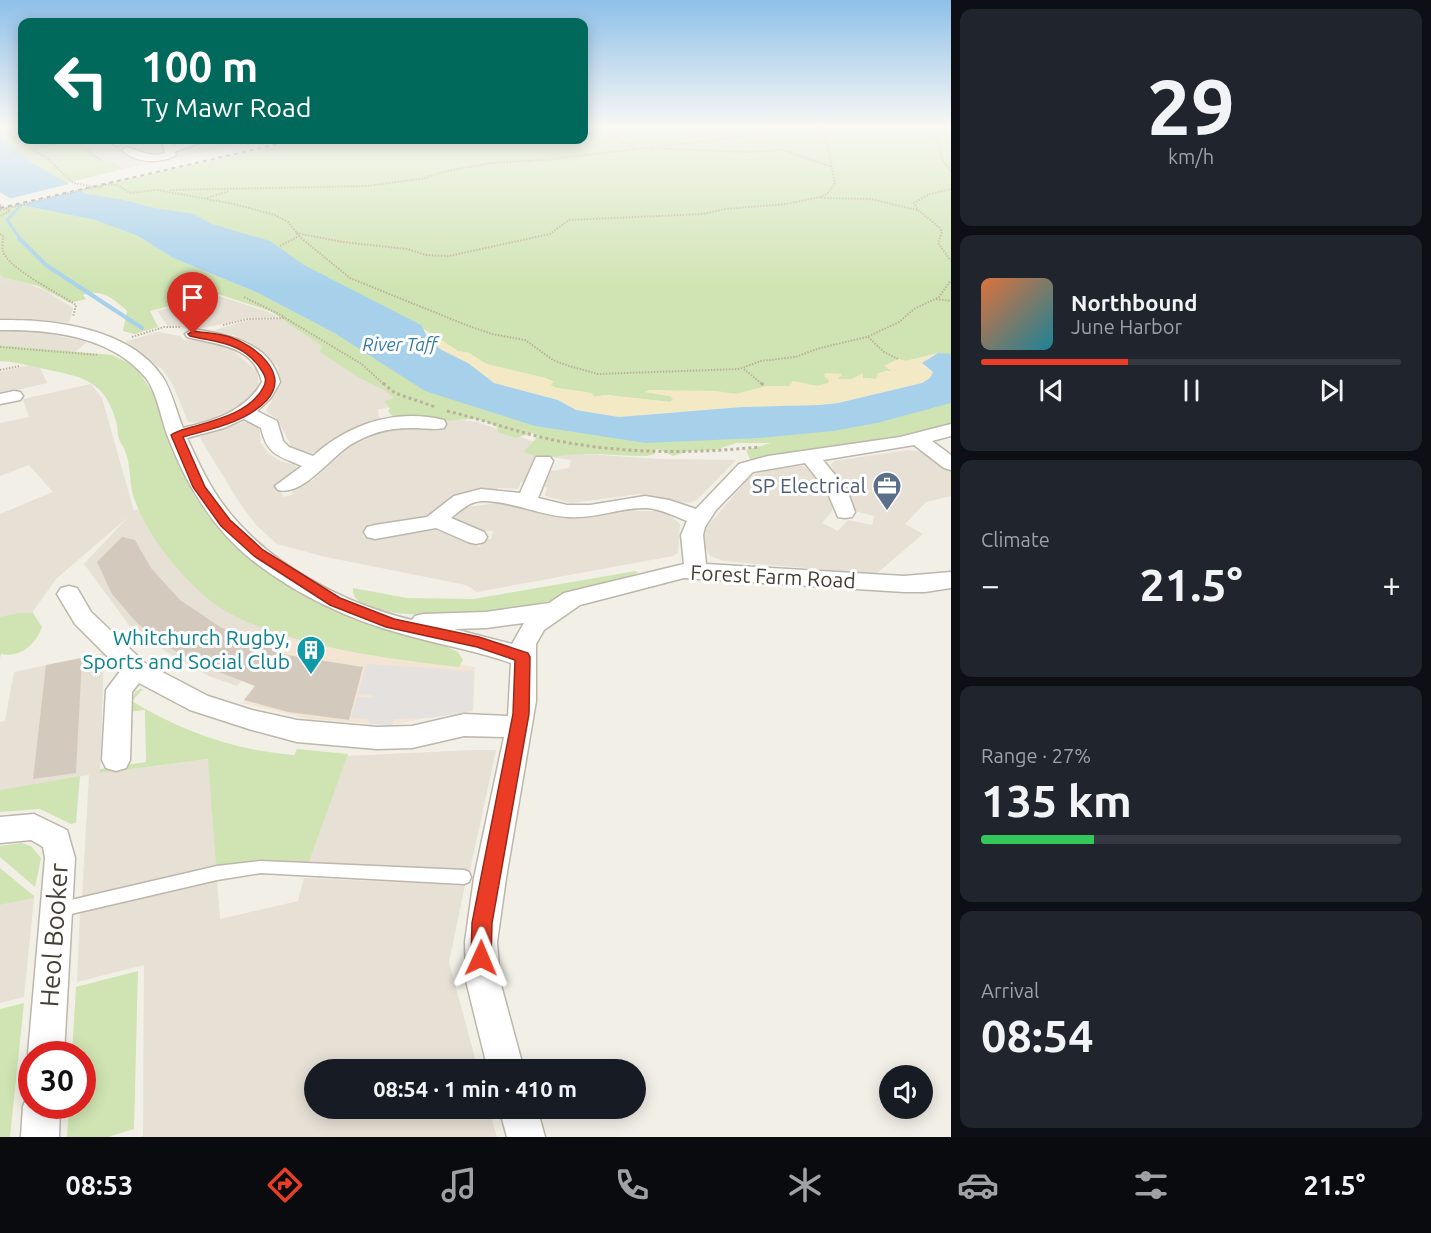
<!DOCTYPE html>
<html lang="en">
<head>
<meta charset="utf-8">
<style>
  body { margin:0; font-family:Ubuntu,sans-serif; background:#20242c; color:#f1f3f6; height:100vh; display:flex; flex-direction:column; font-size:22px; white-space:nowrap }
  * { box-sizing:border-box; margin:0 }
  p { font-size:20px; color:#9ea1a6 }
  .icon { flex:none; width:33px; height:33px; fill:none; stroke:currentColor; stroke-width:2; stroke-linecap:round; stroke-linejoin:round }
  .map { position:relative; flex:1; overflow:hidden }
  .drawer { display:flex; flex-direction:column; gap:9px; padding:9px; background:#0d0f14; width:480px }
  .drawer>* { flex:none }
  .hud { position:absolute; left:18px; top:18px; width:570px; height:126px; border-radius:12px; box-shadow:0 3px 15px #0003; background:#00695c; color:#fff; overflow:hidden }
  .fabs { position:absolute; left:879px; top:1065px; display:grid; gap:12px }
  .fabs a { display:grid; place-items:center; width:54px; height:54px; border-radius:50%; background:#171b24; box-shadow:0 3px 15px #0003; font-size:30px }
  .speed { position:absolute; left:18px; top:1041px; display:flex; gap:12px; font-size:30px; font-weight:700; text-align:center }
  .speed>* { display:grid; place-content:center; width:78px; height:78px; border-radius:50%; background:#171b24; box-shadow:0 3px 15px #0003; line-height:1 }
  .speed .limit { border:9px solid #d22; background:#fff; color:#111 }
  .pin { position:absolute; display:grid; place-items:center; width:51px; height:51px; color:#fff; margin:-62px -26px; border-radius:50% 50% 50% 0; rotate:-45deg; box-shadow:0 0 6px #0007 }
  .pin .icon { rotate:45deg }
  .me { position:absolute; width:66px; margin:-33px; rotate:1deg; stroke-linejoin:round; filter:drop-shadow(0 0 4px #0008) }
  .turn { display:flex; align-items:center; gap:21px; height:126px; padding:0 24px; font-size:27px }
  .turn .icon { width:78px; height:78px; stroke-width:2.5 }
  .turn b { display:block; font-size:42px; line-height:51px }
  .big { font-size:45px; font-weight:700; line-height:1.1 }
  .drawer .tile { flex:1; display:flex; flex-direction:column; justify-content:center; gap:9px; min-width:0; padding:0 21px; border-radius:12px; background:#20242c }
  .drawer .dial { align-items:center; gap:0 }
  .dial b { font-size:78px; line-height:1 }
  .song { display:flex; align-items:center; gap:18px }
  .cover { width:72px; height:72px; border-radius:9px; background:linear-gradient(135deg,hsl(20 70% 55%),hsl(190 70% 35%)) }
  .played { height:6px; border-radius:3px; background:linear-gradient(90deg,#eb3d26 35%,#363941 35%) }
  .keys { display:flex; justify-content:space-around; direction:ltr }
  .heat { display:flex; justify-content:space-between; align-items:center; font-size:33px; direction:ltr }
  .charge { height:9px; border-radius:4px; background:linear-gradient(90deg,#34c759 27%,#363941 0) }
  .trip { position:absolute; left:304px; top:1059px; width:342px; height:60px; border-radius:30px; background:#171b24; box-shadow:0 3px 15px #0003; font-weight:700; line-height:60px; text-align:center }
  .tab-bar { display:flex; height:96px; justify-content:space-around; align-items:center; background:#090b0e; color:#9ea1a6 }
  .tab-bar .icon { width:42px; height:42px }
  .tab-bar .active { color:#eb3d26 }
  .tab-bar b { font-size:27px; color:#f1f3f6 }
  main { display:flex; flex:1; min-height:0 }
  .map>svg:first-child { display:block }
  .residential { fill:#e6e0d5 }
  .commercial { fill:#f3e5d3 }
  .green { fill:#cfe4b2 }
  .sand { fill:#f4e9c5 }
  .parking { fill:#e4e1df }
  .water { fill:#a7d1eb }
  .pier { fill:#f2efe7 }
  .lines { fill:none; stroke-linecap:round; stroke-linejoin:round }
  .stream-far1 { stroke:#a7d1eb; stroke-width:3 }
  .stream { stroke:#a7d1eb; stroke-width:4 }
  .building { fill:#d3cabd }
  .service-casing { stroke:#bdb6aa; stroke-width:3 }
  .minor-casing { stroke:#bdb6aa; stroke-width:3 }
  .path-far1 { stroke:#beb19c; stroke-width:2; stroke-dasharray:1.5 1.5; stroke-linecap:butt }
  .path { stroke:#beb19c; stroke-width:3; stroke-dasharray:3 3; stroke-linecap:butt }
  .service { fill:#fff; fill-rule:evenodd }
  .minor { fill:#fff; fill-rule:evenodd }
  .rail { stroke:#969696; stroke-width:2; stroke-dasharray:4 4; stroke-linecap:butt }
  .path-bridge { stroke:#beb19c; stroke-width:2; stroke-dasharray:1.5 1.5; stroke-linecap:butt }
  .route { fill:#eb3d26; stroke:#992819; stroke-width:1.5 }
  .labels { text-anchor:middle; stroke-width:6; stroke-linejoin:round; paint-order:stroke }
  .far-water-label { font-size:18px; font-style:italic; fill:#377ca9; stroke:#fff }
  .service-label { font-size:21px; fill:#4e5e75; stroke:#fff; text-anchor:end }
  .street-label { font-size:21px; fill:#453f36; stroke:#fff }
  .culture-label { font-size:21px; fill:#0d838f; stroke:#fff; text-anchor:end }
  .near-street-label { font-size:26px; fill:#453f36; stroke:#fff }
</style>
</head>
<body>
<main>
<div class="map">
<svg width="951" height="1137" viewBox="0 0 951 1137">
  <rect width="100%" height="100%" fill="#f2efe7"/>
  <g class="residential">
    <polygon points="75,140 259,140 124,169 110,160 104,161"/>
    <polygon points="0,266 8,275 46,291 73,308 69,323 21,318 0,318"/>
    <polygon points="216,295 268,312 277,317 248,318 199,329 168,326 157,311"/>
    <polygon points="281,319 357,362 394,398 396,407 378,409 379,419 372,423 336,441 334,440 319,451 311,453 291,446 278,420 266,411 281,384 278,367 253,344 233,335 212,331 248,320"/>
    <polygon points="12,328 40,332 87,342 75,352 0,345 0,329"/>
    <polygon points="157,332 180,336 184,340 204,339 235,347 232,350 257,371 259,387 254,396 221,416 198,423 188,422 173,385 163,370 125,342"/>
    <polygon points="38,363 47,383 0,394 0,372"/>
    <polygon points="91,384 102,398 134,511 137,509 149,518 288,627 237,686 209,676 168,653 129,625 84,564 128,517 56,579 17,634 0,635 0,514 53,492 29,465 0,476 0,423 29,417 23,399"/>
    <polygon points="449,418 477,422 532,441 583,454 660,459 736,460 697,500 692,502 684,503 639,494 571,503 545,496 547,487 541,486 546,472 569,468 571,460 537,455 526,483 521,482 518,489 498,488 496,491 449,501 423,521 391,527 369,524 363,534 364,537 374,539 426,529 433,529 479,547 486,539 491,539 493,531 475,530 453,519 453,513 467,505 469,507 497,503 573,519 632,511 655,511 669,515 680,524 678,553 673,556 477,592 466,585 326,557 277,544 256,525 239,502 200,438 202,436 243,422 252,422 259,428 261,443 268,453 280,461 295,465 297,470 294,477 275,484 284,497 294,494 290,489 308,480 312,481 343,453 340,451 364,437 402,424 444,428"/>
    <polygon points="908,450 924,452 944,469 947,468 951,471 951,496 926,502 905,524 923,534 876,574 724,561 710,556 704,546 704,536 707,527 747,480 756,474 766,471 798,466 804,466 815,477 820,477 830,493 833,505 832,511 822,523 838,531 848,520 872,525 874,516 855,511 850,506 831,465 834,461"/>
    <polygon points="104,653 100,773 209,759 216,867 82,898 89,775 0,790 0,722 5,721 14,672"/>
    <polygon points="473,750 496,750 470,870 309,862 347,756"/>
    <polygon points="304,878 465,885 449,962 478,1069 315,1070 315,1108 489,1109 497,1137 141,1137 143,1136 144,965 77,982 80,912 217,880 220,919 298,901"/>
    <polygon points="34,898 24,997 0,1003 0,905"/>
  </g>
  <polygon class="commercial" points="288,627 350,646 475,667 473,711 457,712 392,725 309,719 242,703 255,685 242,681"/>
  <g class="green">
    <polygon points="0,127 22,127 22,140 75,140 104,161 110,160 124,169 66,183 54,176 49,176 0,144"/>
    <polygon points="584,127 942,127 951,133 951,355 938,353 906,361 898,359 885,366 892,371 885,371 876,379 863,378 863,374 852,379 837,379 842,374 828,383 818,386 767,386 737,394 650,390 646,392 670,396 674,399 670,402 606,395 594,397 591,393 556,388 550,385 553,382 545,378 486,364 469,353 458,351 425,330 79,190 305,140 584,140"/>
    <path d="M18,204L95,220L138,236L173,258L256,292L336,334L643,437L951,385V426L941,431L752,463L746,450L771,443H736L715,450L689,451L673,456L659,449L655,450V454L647,456C626,456 605,454 585,454C564,453 543,462 524,452L538,436L533,433L515,438L498,432L497,427C491,423 482,420 474,419C455,418 400,431 388,411L390,408L384,401L394,398L386,391L358,377L320,352L322,346L270,311L218,294L150,311L158,327L135,334L123,331L127,311C114,299 101,288 83,295L86,299L70,303L38,286L3,277L0,273V208Z"/>
    <path d="M0,345L112,355L135,366L162,407L193,494L208,516L227,535L315,599L351,618L434,641L458,652L463,660L459,667C389,659 262,644 207,598C178,573 145,533 133,495C129,481 131,465 125,451C124,446 120,443 119,439C117,433 118,426 116,421C105,382 84,377 49,370C32,366 17,362 0,361Z"/>
    <path d="M636,571L638,573C598,585 559,599 519,609C494,615 347,626 353,588L407,598L473,599Z"/>
    <path d="M19,613H33L42,627C36,644 21,658 1,654L0,658V617Z"/>
    <path d="M140,689H143L132,701C180,731 237,751 294,755L297,749L348,754L309,862L265,861L216,867L208,759L100,773V769L146,762L145,710L129,712V699L133,698L135,692Z"/>
    <polygon points="80,776 76,823 71,824 40,809 0,812 0,790"/>
    <polygon points="21,843 31,846 41,858 35,887 0,857 0,846"/>
    <polygon points="0,868 34,896 34,898 0,905"/>
    <polygon points="138,971 134,1129 108,1137 67,1137 69,1106 82,1106 82,1054 72,1054 76,987"/>
    <polygon points="24,1003 10,1137 0,1137 0,1009"/>
  </g>
  <polygon class="sand" points="427,336 437,337 458,351 469,353 486,364 545,378 553,381 551,385 556,388 592,393 594,397 606,395 670,402 673,399 670,396 644,392 650,390 716,391 737,394 767,386 789,386 793,381 818,386 828,383 829,380 824,376 825,373 842,374 838,379 852,379 863,373 863,378 876,379 878,373 892,371 884,366 898,359 906,361 938,353 928,358 924,366 933,372 930,378 922,383 838,403 819,405 742,407 619,417 576,410 558,400 494,383 468,363 440,349"/>
  <g class="parking">
    <polygon points="123,145 156,159 178,147 191,154 141,165 135,161 118,165 110,160 119,158 107,149"/>
    <polygon points="367,664 474,671 473,711 430,718 394,719 392,725 369,724 369,719 351,718 357,697 373,698 373,695 358,694"/>
  </g>
  <polygon class="water" points="0,137 32,163 87,194 124,200 154,208 194,214 212,224 270,241 304,265 421,325 427,336 440,349 468,363 494,383 558,400 576,410 619,417 742,407 819,405 838,403 922,383 930,378 933,372 922,363 938,353 951,354 951,403 877,423 833,431 760,438 646,443 535,426 425,391 336,334 256,292 173,258 138,236 95,220 21,205 0,192"/>
  <polygon class="pier" points="73,183 85,189 16,206 4,200"/>
  <g class="lines">
    <polyline class="stream-far1" points="21,240 7,220 21,205"/>
    <polyline class="stream" points="19,238 46,265 142,328"/>
  </g>
  <g class="building">
    <polygon points="122,537 135,540 151,568 180,600 220,627 287,655 363,667 349,720 288,712 244,700 255,686 208,668 168,647 138,624 112,594 97,562"/>
    <polygon points="82,658 76,773 33,779 46,665"/>
  </g>
  <g class="lines">
    <g class="service-casing">
      <g id="service">
        <polygon points="108,140 113,140 121,145 116,146"/>
        <polygon points="261,861 464,870 469,872 471,877 469,882 464,884 261,873 217,880 58,917 53,915 51,910 53,905 58,903 217,866"/>
      </g>
    </g>
    <g class="minor-casing">
      <g id="minor">
        <polygon points="72,140 88,140 83,143"/>
        <path d="M162,140H172L174,145L192,140H207L176,151L175,156C158,164 136,163 122,150L127,147C140,151 151,158 165,153Z"/>
        <path d="M0,320C53,319 129,328 162,376C172,391 176,411 183,428C214,421 246,411 262,382C254,345 218,345 187,337L185,334L193,329C229,335 270,342 280,382L271,398L257,411L277,421L283,441L289,447L313,456C349,424 396,408 444,420L446,424L444,428C434,430 425,428 416,428C391,427 371,432 350,445C330,458 303,496 278,490L275,486L302,466C279,456 267,455 261,428L244,419L224,428L187,438C198,462 209,486 225,507C268,564 344,604 412,620L415,616L423,614L486,612L549,603L564,593L684,564L681,535L687,521C674,516 661,509 647,508C621,507 596,519 569,517C540,516 513,501 483,501C470,501 461,510 451,518L484,532L487,537L484,542L476,544L468,542L436,528L375,539L367,537L364,532L367,527L375,525L427,517L454,496L481,489L520,493L536,457H550L553,461L538,498L567,505H590L645,496L669,500L696,509L739,464L768,456L900,437L951,424V436L932,441L951,455V470L944,468L914,445L823,460L847,490L855,512L852,517L845,518L838,517L827,491L805,463L753,472L716,510L705,527L703,535L706,564L904,576L951,572V588L925,592H904L684,578L580,605L544,630L536,644V701L506,878L497,942L500,981L524,1070H488L466,981L465,942L474,878L504,737L464,736L412,748L377,749L297,742L252,730L190,710L139,683L132,692L130,760L126,768L116,771L106,768L102,760L106,690L121,670L75,624L57,594L61,588L69,586L77,588L91,612L145,663L208,696L252,710L297,720L377,727L412,726L464,714L508,716L511,663C477,651 441,645 406,635C350,620 298,596 252,560C212,528 186,484 168,437C161,420 158,394 146,378C112,336 50,329 0,330ZM524,623L512,644L454,629L486,628Z"/>
        <polygon points="14,391 20,392 23,396 20,400 0,404 0,394"/>
        <polygon points="34,814 67,830 75,858 64,1054 32,1054 32,1062 28,1054 45,858 43,847 31,840 0,843 0,817"/>
        <polygon points="32,1092 32,1106 60,1106 59,1137 21,1137 23,1106 29,1093"/>
        <polygon points="499,1108 537,1108 545,1137 507,1137"/>
      </g>
    </g>
    <g class="path-far1">
      <polyline points="593,127 636,148"/>
      <polyline points="918,127 938,140 942,160 951,171"/>
      <polyline points="0,128 48,159 73,183 100,188 103,186"/>
      <polyline points="34,148 65,142"/>
      <polyline points="650,148 746,152 783,150 832,167"/>
      <polyline points="87,150 102,161"/>
      <polyline points="102,185 117,185 130,193 156,190"/>
      <polyline points="951,189 930,194 914,203 918,210 940,228 942,232 938,243 951,261"/>
      <polyline points="157,190 234,204 275,215 288,222 301,238 350,278 466,325 492,334 525,340 553,360 569,366 598,374 739,369 761,361 795,357 820,348 867,337 899,322 914,309 939,297 951,280"/>
      <polyline points="170,190 368,186 425,178 447,171 491,163 544,160 824,127"/>
      <polyline points="207,198 229,191"/>
      <polyline points="821,198 871,199 917,210"/>
      <polyline points="0,205 10,211 0,216"/>
      <polyline points="296,233 343,242 407,249 426,255 449,256 550,234 569,220 703,214 725,209 786,204 820,197 827,194 835,184 825,130 829,127"/>
      <path d="M0,234L3,236C3,240 2,247 3,251C8,269 59,293 76,305L73,317"/>
      <polyline points="280,246 299,236"/>
      <polyline points="244,297 285,317"/>
      <polyline points="936,299 951,301"/>
      <polyline points="223,325 248,319 285,318 360,363 385,385"/>
      <polyline points="132,337 164,327 180,327"/>
      <polyline points="868,337 884,352 898,359"/>
      <polyline points="0,347 98,355"/>
      <polyline points="744,369 763,385"/>
      <polyline points="0,370 20,366"/>
    </g>
    <g class="path">
      <polyline points="383,383 395,393 435,407"/>
      <polyline points="761,383 765,386"/>
      <path d="M447,411C481,419 514,431 549,439C618,454 689,454 759,447"/>
    </g>
    <use href="#service" class="service"/>
    <use href="#minor" class="minor"/>
    <polyline class="rail" points="0,208 296,140"/>
    <polyline class="path-bridge" points="0,210 102,185"/>
  </g>
  <linearGradient id="sky" x2="0" y2="1"><stop stop-color="#8ec0e9"/><stop offset="0.44" stop-color="#f9f8f4"/><stop offset="1" stop-color="#f9f8f4" stop-opacity="0"/></linearGradient>
  <rect width="951" height="287" fill="url(#sky)"/>
  <path class="route" d="M193,331C205,333 218,333 230,337C254,345 291,373 267,400C247,422 211,429 183,437L205,487L230,520L263,550L340,598L394,619L479,637L528,653L530,657L529,714L492,923L491,958L488,965L481,968L474,965L471,958L472,923L513,714L515,660L477,647L386,627L330,605L254,556L221,526L193,487L171,435C176,431 185,429 192,427C217,420 250,412 263,388C267,381 266,377 262,371C244,342 219,343 190,336L188,334Z"/>
  <defs>
    <g id="office-pin" transform="scale(1.5)"><path d="M0 17L-7.5 6A9.5 9.5 0 1 1 7.5 6Z" fill="#5c6f8a" stroke="#fff"/><path d="M-6-3h4V-5.5h4V-3h4V5H-6ZM-1-4.5V-3h2v-1.5ZM-6 0V1H6V0Z" fill="#fff"/></g>
    <g id="building-pin" transform="scale(1.5)"><path d="M0 17L-7.5 6A9.5 9.5 0 1 1 7.5 6Z" fill="#0f9aa8" stroke="#fff"/><path d="M-4-6H4V6H1V3H-1V6H-4ZM-2.5-4.3h1.7v1.8h-1.7ZM.8-4.3h1.7v1.8H.8ZM-2.5-1h1.7V.8h-1.7ZM.8-1h1.7V.8H.8Z" fill="#fff"/></g>
  </defs>
  <g fill-rule="evenodd">
    <use href="#office-pin" x="887" y="486"/>
    <use href="#building-pin" x="311" y="650"/>
  </g>
  <g class="labels">
    <g class="far-water-label">
      <text x="400" y="351">River Taff</text>
    </g>
    <g class="service-label">
      <text x="866" y="493">SP Electrical</text>
    </g>
    <g class="street-label">
      <text transform="translate(773 577) rotate(3)" y="7">Forest Farm Road</text>
    </g>
    <g class="culture-label">
      <text x="290" y="645">Whitchurch Rugby,<tspan x="290" dy="24">Sports and Social Club</tspan></text>
    </g>
    <g class="near-street-label">
      <text transform="translate(54 935) rotate(-86)" y="9">Heol Booker</text>
    </g>
  </g>
</svg>
<div class="fabs">
<a><svg class="icon" aria-label="sound" viewBox="0 0 24 24"><path d="M4 9h4l5-4v14l-5-4H4zM17 9q2 3 0 6"/></svg></a>
</div>
<div class="speed"><div class="limit">30</div></div>
<div class="pin" style="left:193px;top:334px;background:#d93025"><svg class="icon" aria-label="arrive" viewBox="0 0 24 24"><path d="M6 21V4h12l-3 4 3 4H6"/></svg></div>
<svg class="me" style="left:481px;top:958px" viewBox="-20 -20 40 40"><path d="M0-17L14 15 0 8-14 15z" fill="#eb3d26" stroke="#fff" stroke-width="4"/></svg>
<div class="trip">08:54 · 1 min · 410 m</div>
<div class="hud">
<div class="turn"><svg class="icon" aria-label="left" viewBox="0 0 24 24"><path d="M17 20v-9H6M10 6l-5 5 5 5"/></svg><div><b>100 m</b>Ty Mawr Road</div></div>
</div>
</div>
<section class="drawer">
<div class="tile dial"><b>29</b><p>km/h</p></div>
<div class="tile">
<div class="song"><i class="cover"></i><div><b>Northbound</b><p>June Harbor</p></div></div>
<div class="played"></div>
<div class="keys"><svg class="icon" aria-label="previous" viewBox="0 0 24 24"><path d="M18 5L8 12l10 7zM5 5v14"/></svg><svg class="icon" aria-label="pause" viewBox="0 0 24 24"><path d="M8 5v14M16 5v14"/></svg><svg class="icon" aria-label="next" viewBox="0 0 24 24"><path d="M6 5l10 7-10 7zM19 5v14"/></svg></div>
</div>
<div class="tile"><p>Climate</p>
<div class="heat"><a>−</a><b class="big">21.5°</b><a>+</a></div>
</div>
<div class="tile"><p>Range · 27%</p><b class="big">135 km</b><div class="charge"></div></div>
<div class="tile"><p>Arrival</p><b class="big">08:54</b></div>
</section>
</main>
<nav class="tab-bar">
<b>08:53</b>
<svg class="icon active" aria-label="directions" viewBox="0 0 24 24"><path d="M12 3l9 9-9 9-9-9zM9 14v-3h6M13 9l2 2-2 2"/></svg>
<svg class="icon" aria-label="music" viewBox="0 0 24 24"><path d="M9 18V5l10-2v13"/><circle cx="6" cy="18" r="3"/><circle cx="16" cy="16" r="3"/></svg>
<svg class="icon" aria-label="phone" viewBox="0 0 24 24"><path d="M5 4h4l2 5-3 2q2 4 5 5l2-3 5 2v4C11 20 4 13 5 4z"/></svg>
<svg class="icon" aria-label="climate" viewBox="0 0 24 24"><path d="M12 3v18M4 7l16 10M4 17L20 7"/></svg>
<svg class="icon" aria-label="car" viewBox="0 0 24 24"><path d="M5 17H2v-5l4-1 3-4h7l3 4 3 1v5h-3M9 17h6M6 11h13"/><circle cx="7" cy="17" r="2"/><circle cx="17" cy="17" r="2"/></svg>
<svg class="icon" aria-label="filters" viewBox="0 0 24 24"><path d="M4 7h16M4 17h16"/><circle cx="9" cy="7" r="2"/><circle cx="15" cy="17" r="2"/></svg>
<b>21.5°</b>
</nav>
</body>
</html>
